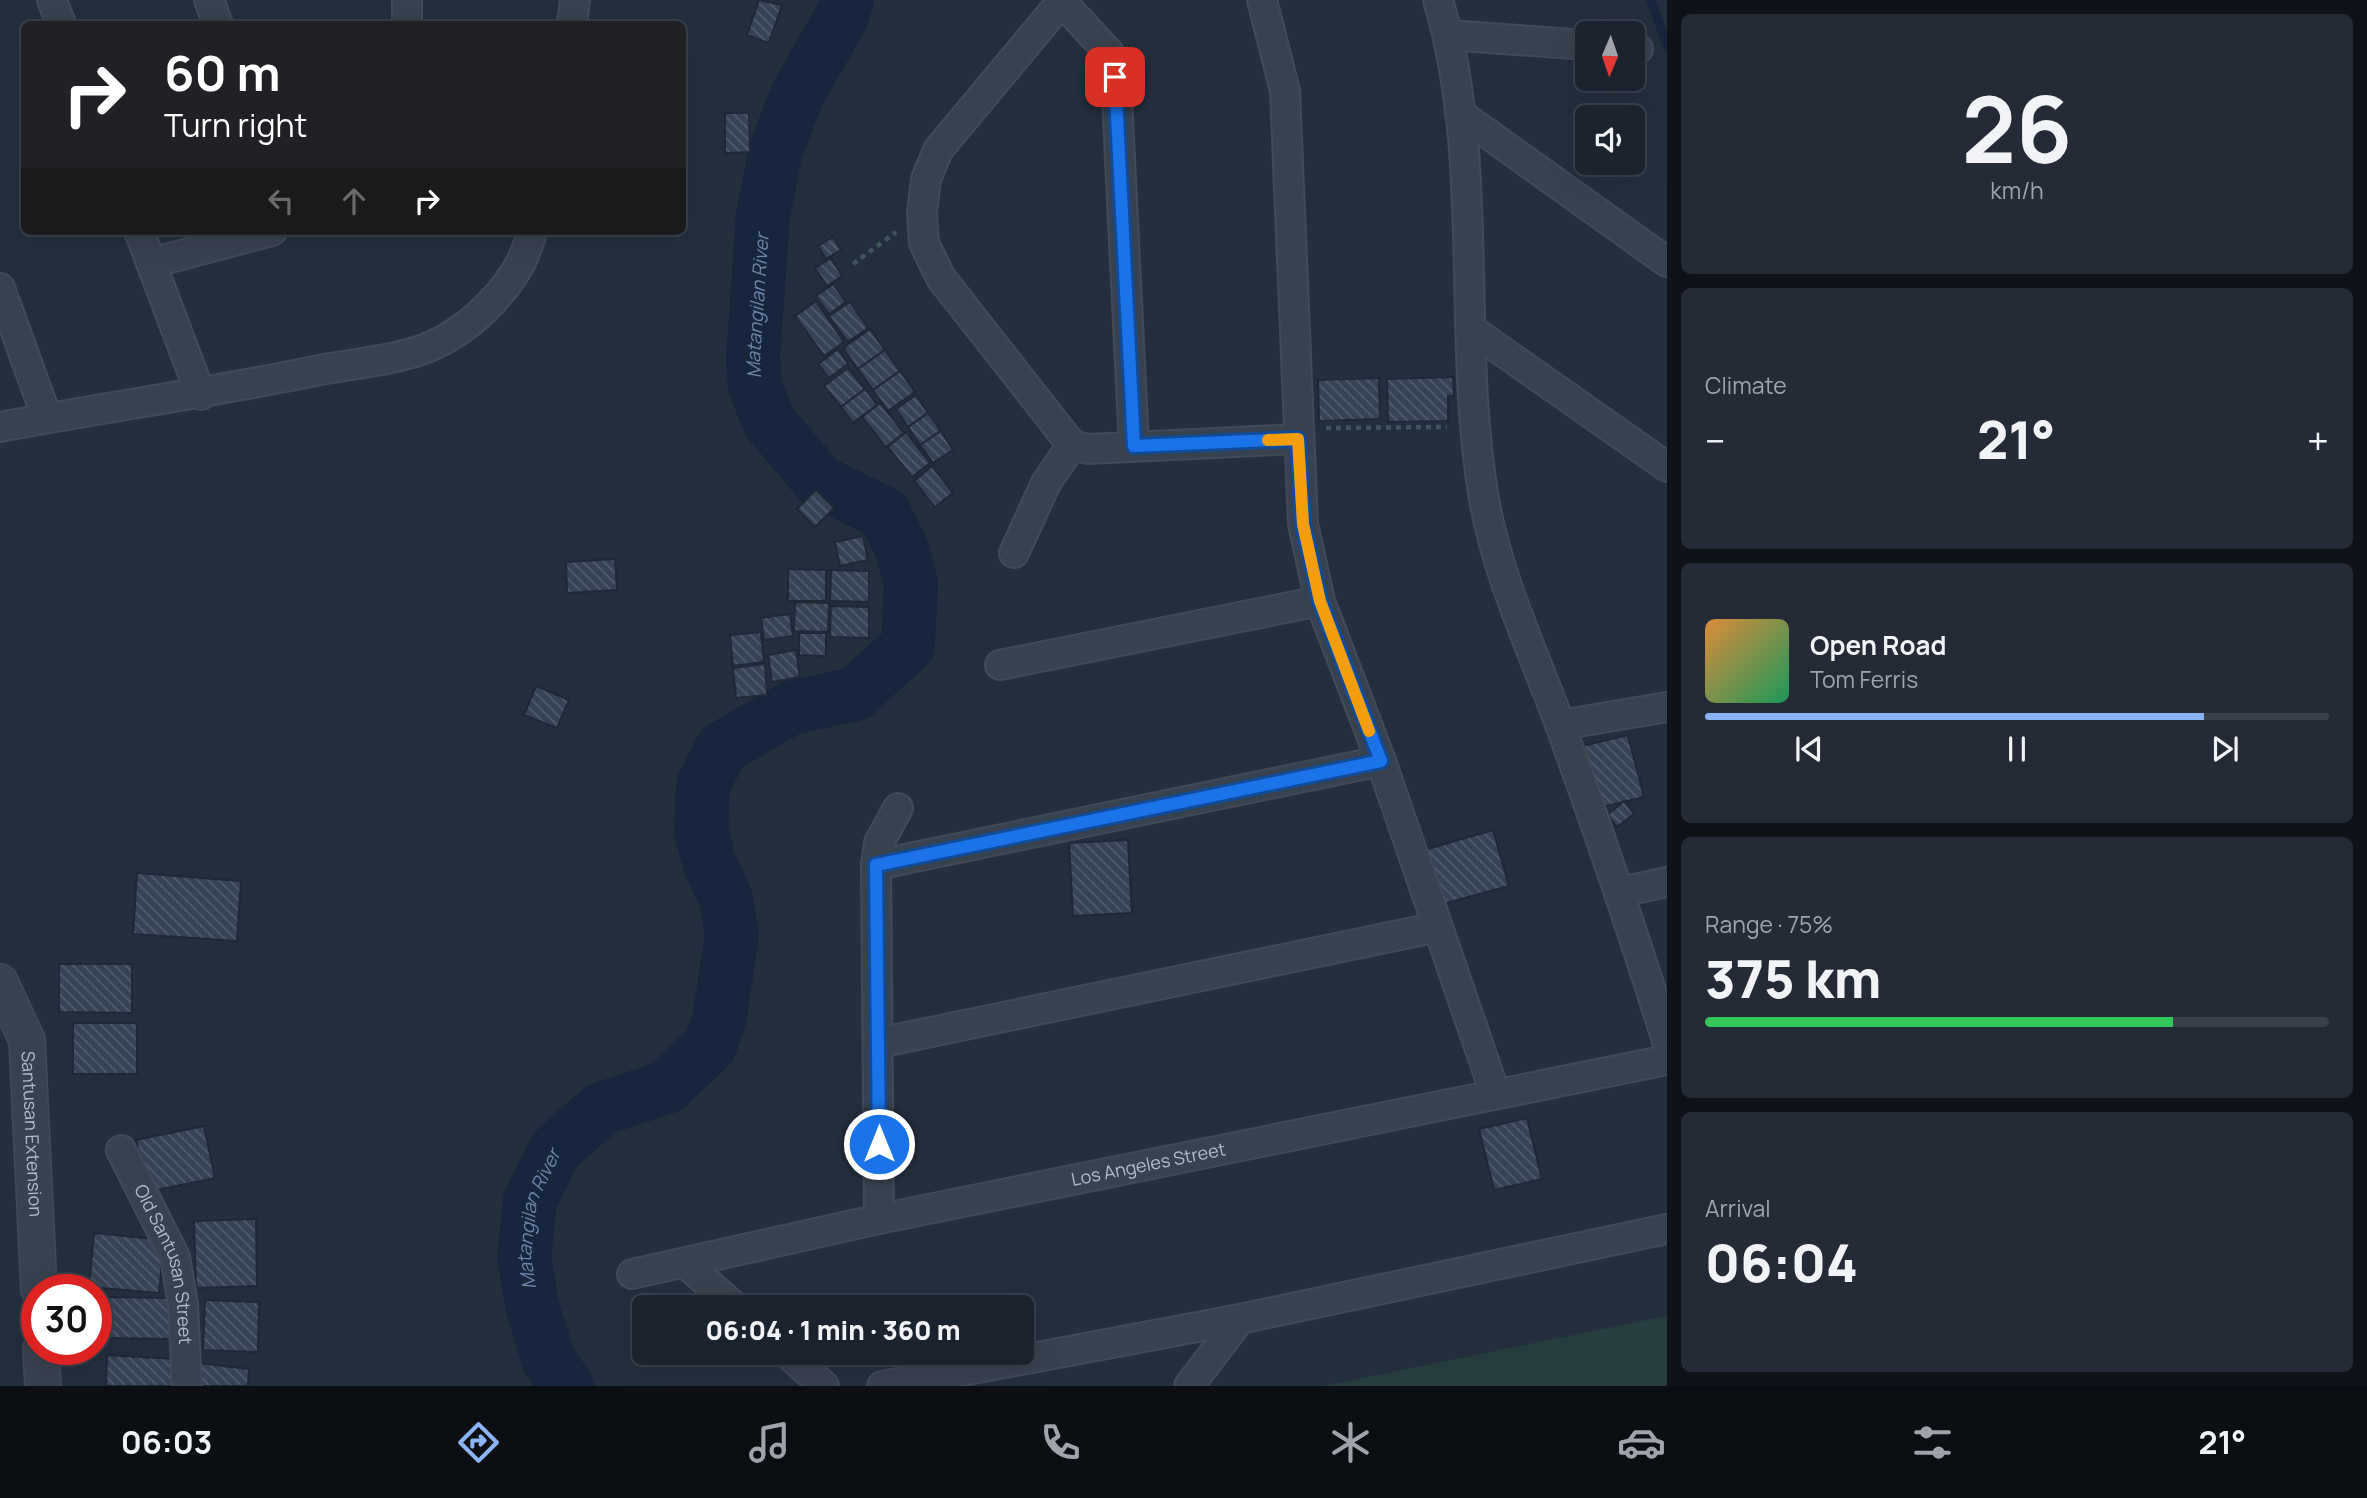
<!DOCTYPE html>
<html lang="en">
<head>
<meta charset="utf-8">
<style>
  body { margin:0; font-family:Manrope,sans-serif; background:#242b36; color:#f1f3f6; height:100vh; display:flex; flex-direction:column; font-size:26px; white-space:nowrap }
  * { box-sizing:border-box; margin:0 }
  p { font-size:23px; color:#a0a4aa }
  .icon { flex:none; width:38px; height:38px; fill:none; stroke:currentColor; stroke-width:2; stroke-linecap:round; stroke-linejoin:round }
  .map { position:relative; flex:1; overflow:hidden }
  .sheet { display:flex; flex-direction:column; gap:14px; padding:14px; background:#0f1319; width:700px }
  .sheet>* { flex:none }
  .guide { position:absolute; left:21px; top:21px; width:665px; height:214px; border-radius:10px; box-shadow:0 7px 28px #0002,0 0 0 2px #39404a; background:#202124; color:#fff; overflow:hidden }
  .needle { width:46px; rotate:182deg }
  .fabs { position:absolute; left:1575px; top:21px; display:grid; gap:14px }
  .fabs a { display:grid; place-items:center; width:70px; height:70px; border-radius:10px; background:#1b232e; box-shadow:0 7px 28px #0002,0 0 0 2px #39404a; font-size:35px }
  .speed { position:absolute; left:21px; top:1274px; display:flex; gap:14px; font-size:35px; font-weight:700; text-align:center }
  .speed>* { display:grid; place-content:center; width:91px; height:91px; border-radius:50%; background:#1b232e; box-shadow:0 7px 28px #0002,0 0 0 2px #39404a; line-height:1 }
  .speed .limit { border:10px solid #d22; background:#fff; color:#111 }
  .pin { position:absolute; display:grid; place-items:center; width:60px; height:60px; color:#fff; margin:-30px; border-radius:14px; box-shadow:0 4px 10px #0006 }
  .me { position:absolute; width:77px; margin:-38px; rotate:0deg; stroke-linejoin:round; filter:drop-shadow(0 0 5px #0008) }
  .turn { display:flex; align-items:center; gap:24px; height:147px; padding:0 28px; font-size:32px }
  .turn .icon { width:91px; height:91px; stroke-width:2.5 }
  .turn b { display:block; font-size:49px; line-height:60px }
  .lanes { display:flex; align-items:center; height:66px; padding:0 28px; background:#0003; justify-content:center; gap:35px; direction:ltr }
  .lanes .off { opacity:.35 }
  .big { font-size:52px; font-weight:800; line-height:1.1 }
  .sheet .card { flex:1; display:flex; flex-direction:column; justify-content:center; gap:10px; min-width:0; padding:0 24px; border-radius:10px; background:#242b36 }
  .sheet .dial { align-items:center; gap:0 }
  .dial b { font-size:91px; line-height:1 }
  .song { display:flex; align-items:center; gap:21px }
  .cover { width:84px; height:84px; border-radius:10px; background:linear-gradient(135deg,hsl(30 70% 55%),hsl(150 70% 35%)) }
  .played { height:7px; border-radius:4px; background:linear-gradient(90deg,#8ab4f8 80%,#39404a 80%) }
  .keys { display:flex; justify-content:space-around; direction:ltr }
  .heat { display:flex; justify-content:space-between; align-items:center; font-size:38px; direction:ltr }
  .charge { height:10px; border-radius:5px; background:linear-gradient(90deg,#34c759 75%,#39404a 0) }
  .trip { position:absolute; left:632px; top:1295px; width:402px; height:70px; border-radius:10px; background:#1b232e; box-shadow:0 7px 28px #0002,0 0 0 2px #39404a; font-weight:800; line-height:70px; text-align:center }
  .tab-bar { display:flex; height:112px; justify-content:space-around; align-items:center; background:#0b0e12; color:#a0a4aa }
  .tab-bar .icon { width:49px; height:49px }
  .tab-bar .current { color:#8ab4f8 }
  .tab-bar b { font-size:32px; color:#f1f3f6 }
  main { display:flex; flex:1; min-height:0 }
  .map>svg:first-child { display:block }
  .grass { fill:#263c3f }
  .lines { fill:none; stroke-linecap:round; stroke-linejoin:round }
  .stream { stroke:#17263c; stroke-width:9 }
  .river { stroke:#17263c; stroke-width:54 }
  .building { fill:url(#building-back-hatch); stroke:#1f2835; stroke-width:2 }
  .minor-casing { stroke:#414a57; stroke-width:32 }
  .tertiary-casing { stroke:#414a57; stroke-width:38 }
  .path { stroke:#3f5557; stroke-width:4.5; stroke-dasharray:5 5; stroke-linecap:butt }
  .minor { stroke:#38414e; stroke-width:28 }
  .tertiary { stroke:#38414e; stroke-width:35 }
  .route-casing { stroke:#114b97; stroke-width:18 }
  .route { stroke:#1a73e8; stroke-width:12 }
  .slow { stroke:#f59e0b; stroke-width:12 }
  .labels { text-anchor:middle; stroke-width:7; stroke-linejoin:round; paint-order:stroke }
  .street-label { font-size:18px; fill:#b4bcc9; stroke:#1d2633 }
  .water-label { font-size:19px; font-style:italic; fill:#6d86a8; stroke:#1d2633 }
</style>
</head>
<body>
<main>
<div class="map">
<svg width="1667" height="1386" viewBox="0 0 1667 1386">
  <defs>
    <pattern id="building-back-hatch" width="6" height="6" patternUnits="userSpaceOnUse" patternTransform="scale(1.75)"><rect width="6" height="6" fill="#364354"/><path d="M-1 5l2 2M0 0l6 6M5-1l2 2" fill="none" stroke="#515c6b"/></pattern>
  </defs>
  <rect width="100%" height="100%" fill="#242f3e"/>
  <polygon class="grass" points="1667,1316 1667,1386 1323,1386"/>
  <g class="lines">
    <polyline class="stream" points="1651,0 1667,46"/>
    <path class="river" id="s1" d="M567,1386L548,1359L532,1305L524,1257L530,1201L555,1150L601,1109L667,1087L710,1046L719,1020L732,935L726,899L710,865L701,831L703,785L722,748L791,708L855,694L908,646L911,584L902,549L884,513L820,482L770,423L755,387L753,359L763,215L776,149L798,93L841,18L847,0"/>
  </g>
  <g class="building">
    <polygon points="759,0 782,5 769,43 747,35"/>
    <polygon points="725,113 749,113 750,152 725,153"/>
    <polygon points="833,237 841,250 826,259 818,246"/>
    <polygon points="831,258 842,276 827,286 815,268"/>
    <polygon points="833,284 846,302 829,314 816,296"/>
    <polygon points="816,301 844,342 824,356 795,316"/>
    <polygon points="850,302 868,328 848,342 829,316"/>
    <polygon points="870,329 885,350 858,369 843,348"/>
    <polygon points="838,349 848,364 829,378 818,364"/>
    <polygon points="885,350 900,371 873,390 858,369"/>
    <polygon points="848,368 865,389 841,407 824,386"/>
    <polygon points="900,371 915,392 888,411 873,390"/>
    <polygon points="1453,377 1454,396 1448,396 1448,421 1388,422 1387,379"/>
    <polygon points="1379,378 1380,419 1319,421 1318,380"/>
    <polygon points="865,389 877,405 853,423 841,407"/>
    <polygon points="916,395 928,413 908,427 896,409"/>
    <polygon points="880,403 904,433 886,447 862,417"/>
    <polygon points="928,413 941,431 920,445 908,427"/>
    <polygon points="941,431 953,450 933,463 920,445"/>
    <polygon points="906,432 930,463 912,477 888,447"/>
    <polygon points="932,466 953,493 935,507 914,481"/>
    <polygon points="816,490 834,508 815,527 797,509"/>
    <polygon points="863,536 868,560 840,566 835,542"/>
    <polygon points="615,559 617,590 567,593 566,562"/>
    <polygon points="788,569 826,570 826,601 788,601"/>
    <polygon points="831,570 869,571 869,602 830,601"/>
    <polygon points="795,602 829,603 828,632 794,631"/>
    <polygon points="831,606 869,607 869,638 830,637"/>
    <polygon points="790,614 793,636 764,640 761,618"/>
    <polygon points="761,632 764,662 733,666 730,635"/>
    <polygon points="799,633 826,633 826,656 799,655"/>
    <polygon points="796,650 800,677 772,682 768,655"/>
    <polygon points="765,664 767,695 736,698 733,668"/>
    <polygon points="536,686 569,700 557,728 524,715"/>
    <polygon points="1628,735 1644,797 1598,808 1582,746"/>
    <polygon points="1624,801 1634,814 1617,827 1607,815"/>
    <polygon points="1493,830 1509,886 1439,905 1424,850"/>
    <polygon points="1128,840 1132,913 1073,916 1069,843"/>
    <polygon points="137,873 241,881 237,941 133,934"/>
    <polygon points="59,964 132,964 132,1013 59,1012"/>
    <rect x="73" y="1023" width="64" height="51"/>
    <polygon points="1527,1118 1542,1179 1494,1190 1479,1129"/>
    <polygon points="204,1126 215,1178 147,1192 136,1140"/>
    <polygon points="256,1219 257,1286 196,1288 194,1221"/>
    <polygon points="94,1233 164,1240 159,1293 89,1287"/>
    <polygon points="102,1297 172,1298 171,1339 102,1338"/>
    <polygon points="205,1300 259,1302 258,1352 203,1350"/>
    <polygon points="107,1355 176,1359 175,1386 106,1386"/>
    <polygon points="198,1363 249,1369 248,1386 195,1386"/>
  </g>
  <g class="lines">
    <g class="minor-casing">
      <g id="minor">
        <polyline points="52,0 61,24"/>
        <polyline points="209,0 218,24"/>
        <polyline points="407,0 407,24"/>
        <polyline points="1063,0 938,150 926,179 922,213 924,243 941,278 1072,445 1088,449 1298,439"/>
        <polyline points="1262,0 1285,91 1303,524 1320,601 1381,761 1495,1093"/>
        <path d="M1438,0C1486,161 1456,335 1484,499C1497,574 1531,647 1558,719C1597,826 1633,932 1667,1041"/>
        <polyline points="1062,2 1110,54 1116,77 1134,446"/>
        <polyline points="572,24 575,0"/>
        <polyline points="1448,35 1587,45"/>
        <polyline points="1633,48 1638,49"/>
        <polyline points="1460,114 1667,262"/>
        <polyline points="139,231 201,395"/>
        <polyline points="151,263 272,231"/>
        <polyline points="0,288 47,418"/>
        <polyline points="1472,330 1667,467"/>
        <path d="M0,427C107,407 214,392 320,370C352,364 395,360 424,349C471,331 522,281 532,231"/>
        <polyline points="1014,553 1046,483 1072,445"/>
        <polyline points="1000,665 1320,601"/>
        <polyline points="1560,725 1667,707"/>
        <polyline points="876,865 1381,761"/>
        <polyline points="1621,892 1667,882"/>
        <polyline points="878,1043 1438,927"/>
        <path id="s2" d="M121,1150L175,1257L183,1304L187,1386"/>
        <polyline points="879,1219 876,865 879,843 898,808"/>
        <polyline points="685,1263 735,1307"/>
        <path id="s3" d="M632,1274L879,1219L1667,1060"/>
        <polyline points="787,1353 824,1386"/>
        <polyline points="882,1386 1240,1319 1667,1229"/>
        <polyline points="1189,1386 1240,1319"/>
      </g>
    </g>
    <g class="tertiary-casing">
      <g id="tertiary">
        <path id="s4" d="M0,982L27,1040L39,1290"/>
        <polyline points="41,1349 43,1386"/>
      </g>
    </g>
    <g class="path">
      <polyline points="853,264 896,232"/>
      <polyline points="1326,428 1447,427"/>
    </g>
    <use href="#minor" class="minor"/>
    <use href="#tertiary" class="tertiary"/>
  </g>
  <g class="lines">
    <g class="route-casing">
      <polyline id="route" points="879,1144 876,865 1381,761 1320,601 1303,524 1298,439 1134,446 1115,77"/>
    </g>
    <use href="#route" class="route"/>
    <polyline class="slow" points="1268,440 1298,439 1303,524 1320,601 1369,731"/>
  </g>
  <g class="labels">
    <g class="street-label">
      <text dy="6" stroke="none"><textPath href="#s4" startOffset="158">Santusan Extension</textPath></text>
      <text dy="6" stroke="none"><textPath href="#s3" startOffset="528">Los Angeles Street</textPath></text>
      <text dy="6" stroke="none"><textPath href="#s2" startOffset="124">Old Santusan Street</textPath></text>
    </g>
    <g class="water-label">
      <text dy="7" stroke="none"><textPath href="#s1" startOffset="1376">Matangilan River</textPath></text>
      <text dy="7" stroke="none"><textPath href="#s1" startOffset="178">Matangilan River</textPath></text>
    </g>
  </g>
</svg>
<div class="fabs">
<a><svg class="needle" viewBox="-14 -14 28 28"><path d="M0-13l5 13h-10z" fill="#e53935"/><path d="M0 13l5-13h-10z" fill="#a0a4aa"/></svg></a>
<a><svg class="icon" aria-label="sound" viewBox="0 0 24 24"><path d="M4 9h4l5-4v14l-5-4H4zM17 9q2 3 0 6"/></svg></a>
</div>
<div class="speed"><div class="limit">30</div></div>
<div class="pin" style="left:1115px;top:77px;background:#d93025"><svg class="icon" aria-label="arrive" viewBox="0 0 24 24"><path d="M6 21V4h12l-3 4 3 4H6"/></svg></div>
<svg class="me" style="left:879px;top:1144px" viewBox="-20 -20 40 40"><circle r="17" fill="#1a73e8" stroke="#fff" stroke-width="3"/><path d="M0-11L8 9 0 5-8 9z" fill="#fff"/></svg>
<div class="trip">06:04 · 1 min · 360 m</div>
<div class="guide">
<div class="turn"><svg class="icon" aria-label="right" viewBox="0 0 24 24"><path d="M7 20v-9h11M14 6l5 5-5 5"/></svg><div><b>60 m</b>Turn right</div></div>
<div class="lanes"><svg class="icon off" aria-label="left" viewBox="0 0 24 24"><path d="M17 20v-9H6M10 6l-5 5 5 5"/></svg><svg class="icon off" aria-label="ahead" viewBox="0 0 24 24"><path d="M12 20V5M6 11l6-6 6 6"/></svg><svg class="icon" aria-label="right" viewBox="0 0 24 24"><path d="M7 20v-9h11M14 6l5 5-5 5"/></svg></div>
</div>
</div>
<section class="sheet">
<div class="card dial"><b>26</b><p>km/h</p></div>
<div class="card"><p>Climate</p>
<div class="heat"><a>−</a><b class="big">21°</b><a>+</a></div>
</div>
<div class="card">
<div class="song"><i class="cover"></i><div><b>Open Road</b><p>Tom Ferris</p></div></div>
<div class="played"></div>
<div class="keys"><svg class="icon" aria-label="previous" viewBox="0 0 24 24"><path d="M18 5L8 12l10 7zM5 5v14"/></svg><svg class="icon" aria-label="pause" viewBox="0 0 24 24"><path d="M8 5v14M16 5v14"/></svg><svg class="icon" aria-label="next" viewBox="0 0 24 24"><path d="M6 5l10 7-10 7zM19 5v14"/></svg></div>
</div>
<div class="card"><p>Range · 75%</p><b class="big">375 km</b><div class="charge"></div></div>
<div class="card"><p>Arrival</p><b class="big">06:04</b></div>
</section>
</main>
<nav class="tab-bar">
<b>06:03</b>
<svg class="icon current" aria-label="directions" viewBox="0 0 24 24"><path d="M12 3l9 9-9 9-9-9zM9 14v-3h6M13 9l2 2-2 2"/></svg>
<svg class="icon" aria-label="music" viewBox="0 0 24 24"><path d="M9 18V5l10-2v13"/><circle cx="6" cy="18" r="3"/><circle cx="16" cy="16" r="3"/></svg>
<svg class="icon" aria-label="phone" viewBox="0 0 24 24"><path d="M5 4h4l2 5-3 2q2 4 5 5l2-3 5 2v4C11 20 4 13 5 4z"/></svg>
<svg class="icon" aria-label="climate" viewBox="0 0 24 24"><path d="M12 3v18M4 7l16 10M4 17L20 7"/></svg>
<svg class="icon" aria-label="car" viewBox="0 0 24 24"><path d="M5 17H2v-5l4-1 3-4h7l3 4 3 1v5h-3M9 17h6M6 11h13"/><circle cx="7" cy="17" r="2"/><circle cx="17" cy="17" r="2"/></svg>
<svg class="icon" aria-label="filters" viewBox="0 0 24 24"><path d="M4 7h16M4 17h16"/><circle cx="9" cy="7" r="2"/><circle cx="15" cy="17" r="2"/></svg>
<b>21°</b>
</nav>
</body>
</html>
